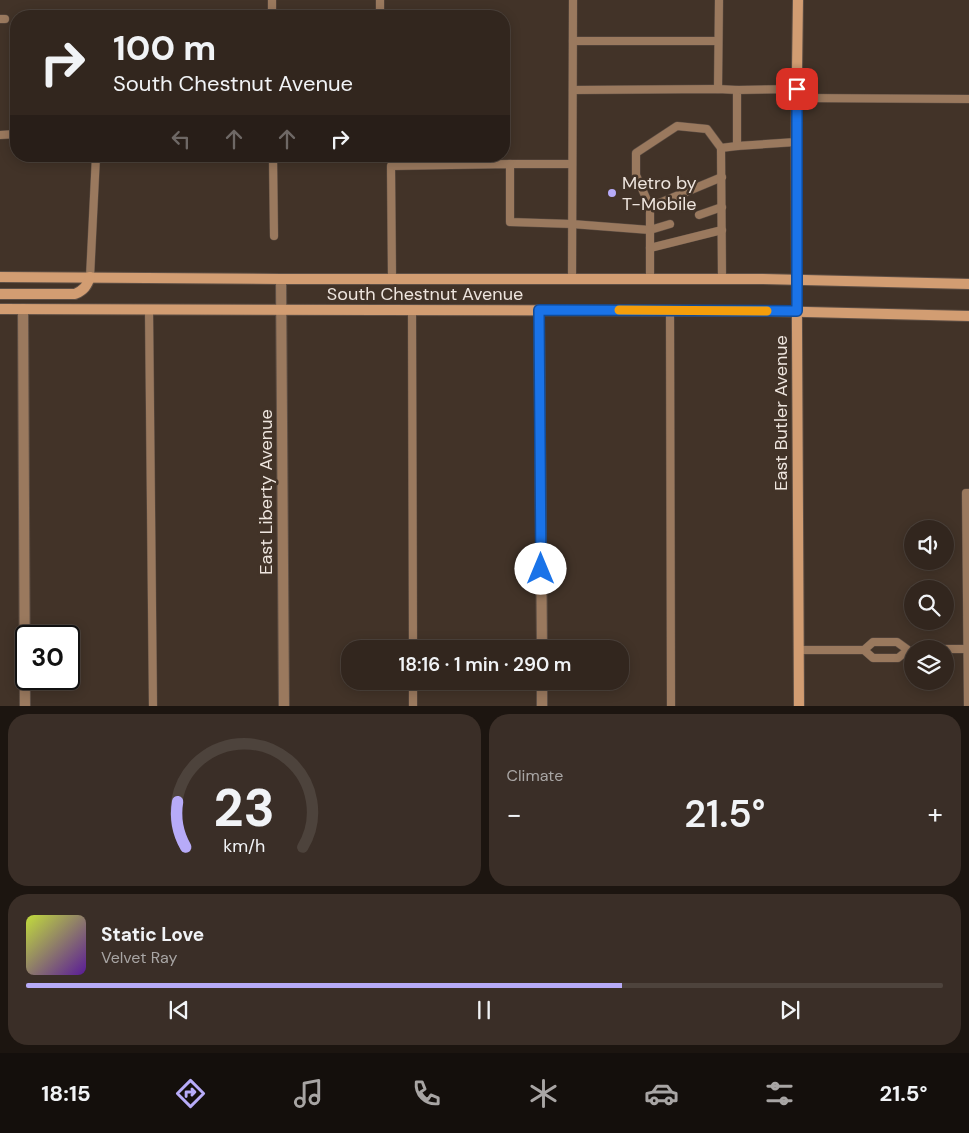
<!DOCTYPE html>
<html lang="en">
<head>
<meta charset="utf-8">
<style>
  body { margin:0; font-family:"DM Sans",sans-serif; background:#3a2e27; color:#f1f3f6; height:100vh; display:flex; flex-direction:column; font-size:19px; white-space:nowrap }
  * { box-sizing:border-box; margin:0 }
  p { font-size:16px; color:#a8a5a4 }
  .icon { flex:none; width:28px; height:28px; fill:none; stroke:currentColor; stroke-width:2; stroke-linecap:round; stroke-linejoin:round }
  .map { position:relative; height:706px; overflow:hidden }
  .panel { display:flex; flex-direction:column; gap:8px; padding:8px; background:#1c1510; flex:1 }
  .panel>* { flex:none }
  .top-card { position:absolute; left:10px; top:10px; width:500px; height:152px; border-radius:20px; box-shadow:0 2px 12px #0003,0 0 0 1px #4d433c; background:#32261e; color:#f1f3f6; overflow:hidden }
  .controls { position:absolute; left:904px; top:520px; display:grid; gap:10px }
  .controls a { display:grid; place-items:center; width:50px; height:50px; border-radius:50%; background:#32261e; box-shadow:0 2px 12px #0003,0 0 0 1px #4d433c; font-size:25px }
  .speed { position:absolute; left:15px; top:625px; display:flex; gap:10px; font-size:25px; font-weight:700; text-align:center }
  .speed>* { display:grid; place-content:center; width:65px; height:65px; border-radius:50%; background:#32261e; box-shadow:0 2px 12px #0003,0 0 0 1px #4d433c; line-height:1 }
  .speed .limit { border:2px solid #111; border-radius:8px; background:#fff; color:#111 }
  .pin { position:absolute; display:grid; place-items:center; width:42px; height:42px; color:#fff; margin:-21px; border-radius:10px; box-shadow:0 2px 8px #0006 }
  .me { position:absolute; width:55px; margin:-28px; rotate:0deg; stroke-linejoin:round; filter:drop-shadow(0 0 4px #0008) }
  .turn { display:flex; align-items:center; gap:18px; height:105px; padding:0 20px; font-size:22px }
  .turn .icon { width:65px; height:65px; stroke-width:2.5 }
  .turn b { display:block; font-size:35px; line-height:42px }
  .lanes { display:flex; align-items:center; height:48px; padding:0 20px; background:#0003; justify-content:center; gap:25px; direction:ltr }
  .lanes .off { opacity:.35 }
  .big { font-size:38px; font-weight:600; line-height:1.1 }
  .panel .tile { flex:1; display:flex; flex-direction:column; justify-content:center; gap:8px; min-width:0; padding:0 18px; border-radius:20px; background:#3a2e27 }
  .panel .dial { align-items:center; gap:0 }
  .dial svg { height:130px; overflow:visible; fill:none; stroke:#4d433c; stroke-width:7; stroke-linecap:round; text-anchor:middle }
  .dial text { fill:#f1f3f6; stroke:none }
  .song { display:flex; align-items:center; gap:15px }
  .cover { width:60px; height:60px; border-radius:8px; background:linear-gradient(135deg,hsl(70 70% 55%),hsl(270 70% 35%)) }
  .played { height:5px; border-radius:2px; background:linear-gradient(90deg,#b7abf8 65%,#4d433c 65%) }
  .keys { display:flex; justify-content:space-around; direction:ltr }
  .heat { display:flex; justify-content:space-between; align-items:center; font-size:28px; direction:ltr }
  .panel .tiles { flex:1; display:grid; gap:8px; grid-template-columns:1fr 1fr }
  .tile:last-child { grid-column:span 2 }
  .trip { position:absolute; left:341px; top:640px; width:288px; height:50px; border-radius:20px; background:#32261e; box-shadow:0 2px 12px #0003,0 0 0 1px #4d433c; font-weight:600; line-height:50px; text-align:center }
  .dock { display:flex; height:80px; justify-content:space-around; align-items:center; background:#140f0c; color:#a8a5a4 }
  .dock .icon { width:35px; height:35px }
  .dock .current { color:#b7abf8 }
  .dock b { font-size:22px; color:#f1f3f6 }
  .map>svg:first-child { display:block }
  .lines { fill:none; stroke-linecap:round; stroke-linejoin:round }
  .lane-casing { stroke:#5e4f45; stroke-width:9 }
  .street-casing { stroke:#5e4f45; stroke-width:12 }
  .secondary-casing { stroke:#5e4f45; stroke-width:12 }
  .lane { stroke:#9a795e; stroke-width:8 }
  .street { stroke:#9a795e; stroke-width:10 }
  .secondary { stroke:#d29d72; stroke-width:10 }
  .route-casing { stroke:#114b97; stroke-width:12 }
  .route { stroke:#1a73e8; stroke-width:9 }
  .slow { stroke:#f59e0b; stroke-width:9 }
  .poi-dot { fill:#b7abf8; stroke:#423328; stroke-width:2 }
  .labels { text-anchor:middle; stroke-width:5; stroke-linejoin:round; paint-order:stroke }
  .poi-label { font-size:18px; fill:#eee5de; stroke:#423328; text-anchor:start }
  .street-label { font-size:18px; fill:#eee5de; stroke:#423328 }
</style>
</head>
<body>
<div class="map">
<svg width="969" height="706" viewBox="0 0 969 706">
  <rect width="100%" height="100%" fill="#423328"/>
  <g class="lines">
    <g class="lane-casing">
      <g id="lane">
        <polyline points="272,0 272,16"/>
        <polyline points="380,16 380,0"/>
        <polyline points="0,19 5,19"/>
        <polyline points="573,41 718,41"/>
        <polyline points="718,89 719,0"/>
        <polyline points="573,90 718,89 737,90"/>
        <polyline points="797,98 969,99"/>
        <polyline points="0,135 16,134"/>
        <polyline points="737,146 737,90 797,89"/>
        <polyline points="721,148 737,146 796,142"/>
        <polyline points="273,156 274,236"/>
        <polyline points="510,164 572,164"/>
        <polyline points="650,207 722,177"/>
        <polyline points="699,215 722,207"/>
        <polyline points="670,224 650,230 650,207 636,175 636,153 677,126 707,129 721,148 722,279"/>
        <polyline points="650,248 722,230"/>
        <polyline points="90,277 96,156"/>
        <polyline points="392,278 391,166 510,164 510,222 572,224 650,230 650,280"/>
        <polyline points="572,280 573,0"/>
        <polyline points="149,309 153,706"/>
        <polyline points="412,310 413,649"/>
        <polyline points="670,310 671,706"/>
        <polyline points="945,649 966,649"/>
        <polyline points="798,650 864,650 873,642 897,642 908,650 898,658 873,658 864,650"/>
        <polyline points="413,681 413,706"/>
        <polyline points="968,706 966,493 969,493"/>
      </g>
    </g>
    <g class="street-casing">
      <g id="street">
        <polyline points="281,279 284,706"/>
        <polyline points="23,309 25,706"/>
        <polyline points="539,310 542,649"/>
        <polyline points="542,681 542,706"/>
      </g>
    </g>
    <g class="secondary-casing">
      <g id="secondary">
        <polyline points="798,0 796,142 799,706"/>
        <polyline points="0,277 281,279 763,279 969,284"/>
        <path d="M0,294H75C84,290 87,286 90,277"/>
        <polyline points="0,309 766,311 969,316"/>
      </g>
    </g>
    <use href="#lane" class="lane"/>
    <use href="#street" class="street"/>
    <use href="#secondary" class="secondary"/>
  </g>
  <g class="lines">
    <g class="route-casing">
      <polyline id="route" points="541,569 539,310 797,311 797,89"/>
    </g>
    <use href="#route" class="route"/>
    <polyline class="slow" points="619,310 767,311"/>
  </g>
  <circle class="poi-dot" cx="612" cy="193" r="5"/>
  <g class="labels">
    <g class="poi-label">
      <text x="622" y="189">Metro by<tspan x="622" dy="21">T-Mobile</tspan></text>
    </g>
    <g class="street-label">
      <text x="425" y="300">South Chestnut Avenue</text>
      <text transform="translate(781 413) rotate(-90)" y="6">East Butler Avenue</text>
      <text transform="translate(266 492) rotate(-90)" y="6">East Liberty Avenue</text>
    </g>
  </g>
</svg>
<div class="controls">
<a><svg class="icon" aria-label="sound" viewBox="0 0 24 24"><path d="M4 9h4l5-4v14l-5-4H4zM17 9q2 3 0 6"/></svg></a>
<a><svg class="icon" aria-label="search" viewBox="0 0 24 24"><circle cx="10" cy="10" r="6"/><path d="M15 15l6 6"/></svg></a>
<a><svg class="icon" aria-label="layers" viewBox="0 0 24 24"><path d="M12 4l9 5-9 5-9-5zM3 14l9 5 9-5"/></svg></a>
</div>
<div class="speed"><div class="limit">30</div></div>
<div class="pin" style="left:797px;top:89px;background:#d93025"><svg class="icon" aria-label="arrive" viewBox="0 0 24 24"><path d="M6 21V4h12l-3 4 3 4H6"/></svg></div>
<svg class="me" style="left:541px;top:569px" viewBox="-20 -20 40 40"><circle r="19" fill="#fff"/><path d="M0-13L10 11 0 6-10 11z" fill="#1a73e8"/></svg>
<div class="trip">18:16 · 1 min · 290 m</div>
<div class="top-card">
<div class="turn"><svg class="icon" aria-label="right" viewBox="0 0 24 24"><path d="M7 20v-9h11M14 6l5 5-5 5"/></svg><div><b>100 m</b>South Chestnut Avenue</div></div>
<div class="lanes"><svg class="icon off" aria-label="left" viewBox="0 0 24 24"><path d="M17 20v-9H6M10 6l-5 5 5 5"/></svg><svg class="icon off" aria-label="ahead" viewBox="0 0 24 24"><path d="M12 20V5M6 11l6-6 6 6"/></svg><svg class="icon off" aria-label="ahead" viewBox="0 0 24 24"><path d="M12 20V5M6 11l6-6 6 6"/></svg><svg class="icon" aria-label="right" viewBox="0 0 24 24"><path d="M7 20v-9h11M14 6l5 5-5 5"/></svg></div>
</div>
</div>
<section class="panel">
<div class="tiles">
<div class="tile dial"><svg viewBox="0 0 100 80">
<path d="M14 69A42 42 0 1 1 86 69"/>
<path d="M14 69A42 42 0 0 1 9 41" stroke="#b7abf8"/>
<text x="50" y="56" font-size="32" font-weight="700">23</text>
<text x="50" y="72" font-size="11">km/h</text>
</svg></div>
<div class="tile"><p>Climate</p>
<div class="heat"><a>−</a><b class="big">21.5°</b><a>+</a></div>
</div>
<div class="tile">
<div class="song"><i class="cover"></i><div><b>Static Love</b><p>Velvet Ray</p></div></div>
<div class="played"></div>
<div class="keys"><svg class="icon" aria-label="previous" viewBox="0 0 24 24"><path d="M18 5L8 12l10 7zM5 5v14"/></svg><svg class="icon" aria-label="pause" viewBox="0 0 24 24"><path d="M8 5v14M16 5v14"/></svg><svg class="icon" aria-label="next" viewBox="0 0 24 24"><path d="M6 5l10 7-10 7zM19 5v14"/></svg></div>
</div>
</div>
</section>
<nav class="dock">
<b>18:15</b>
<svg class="icon current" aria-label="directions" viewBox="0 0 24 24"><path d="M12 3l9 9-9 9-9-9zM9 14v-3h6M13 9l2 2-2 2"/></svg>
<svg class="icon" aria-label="music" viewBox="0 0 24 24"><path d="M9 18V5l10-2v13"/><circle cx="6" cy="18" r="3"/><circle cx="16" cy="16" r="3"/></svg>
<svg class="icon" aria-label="phone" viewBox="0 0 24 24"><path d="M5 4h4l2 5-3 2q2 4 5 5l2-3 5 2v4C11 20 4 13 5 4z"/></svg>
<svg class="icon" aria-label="climate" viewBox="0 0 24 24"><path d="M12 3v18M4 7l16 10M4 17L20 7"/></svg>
<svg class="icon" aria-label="car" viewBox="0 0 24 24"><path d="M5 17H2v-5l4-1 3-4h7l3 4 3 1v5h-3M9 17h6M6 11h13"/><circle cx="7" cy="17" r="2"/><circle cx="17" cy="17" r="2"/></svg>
<svg class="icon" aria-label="filters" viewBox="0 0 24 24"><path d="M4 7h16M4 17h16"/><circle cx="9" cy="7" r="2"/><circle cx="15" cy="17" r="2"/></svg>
<b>21.5°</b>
</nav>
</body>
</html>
